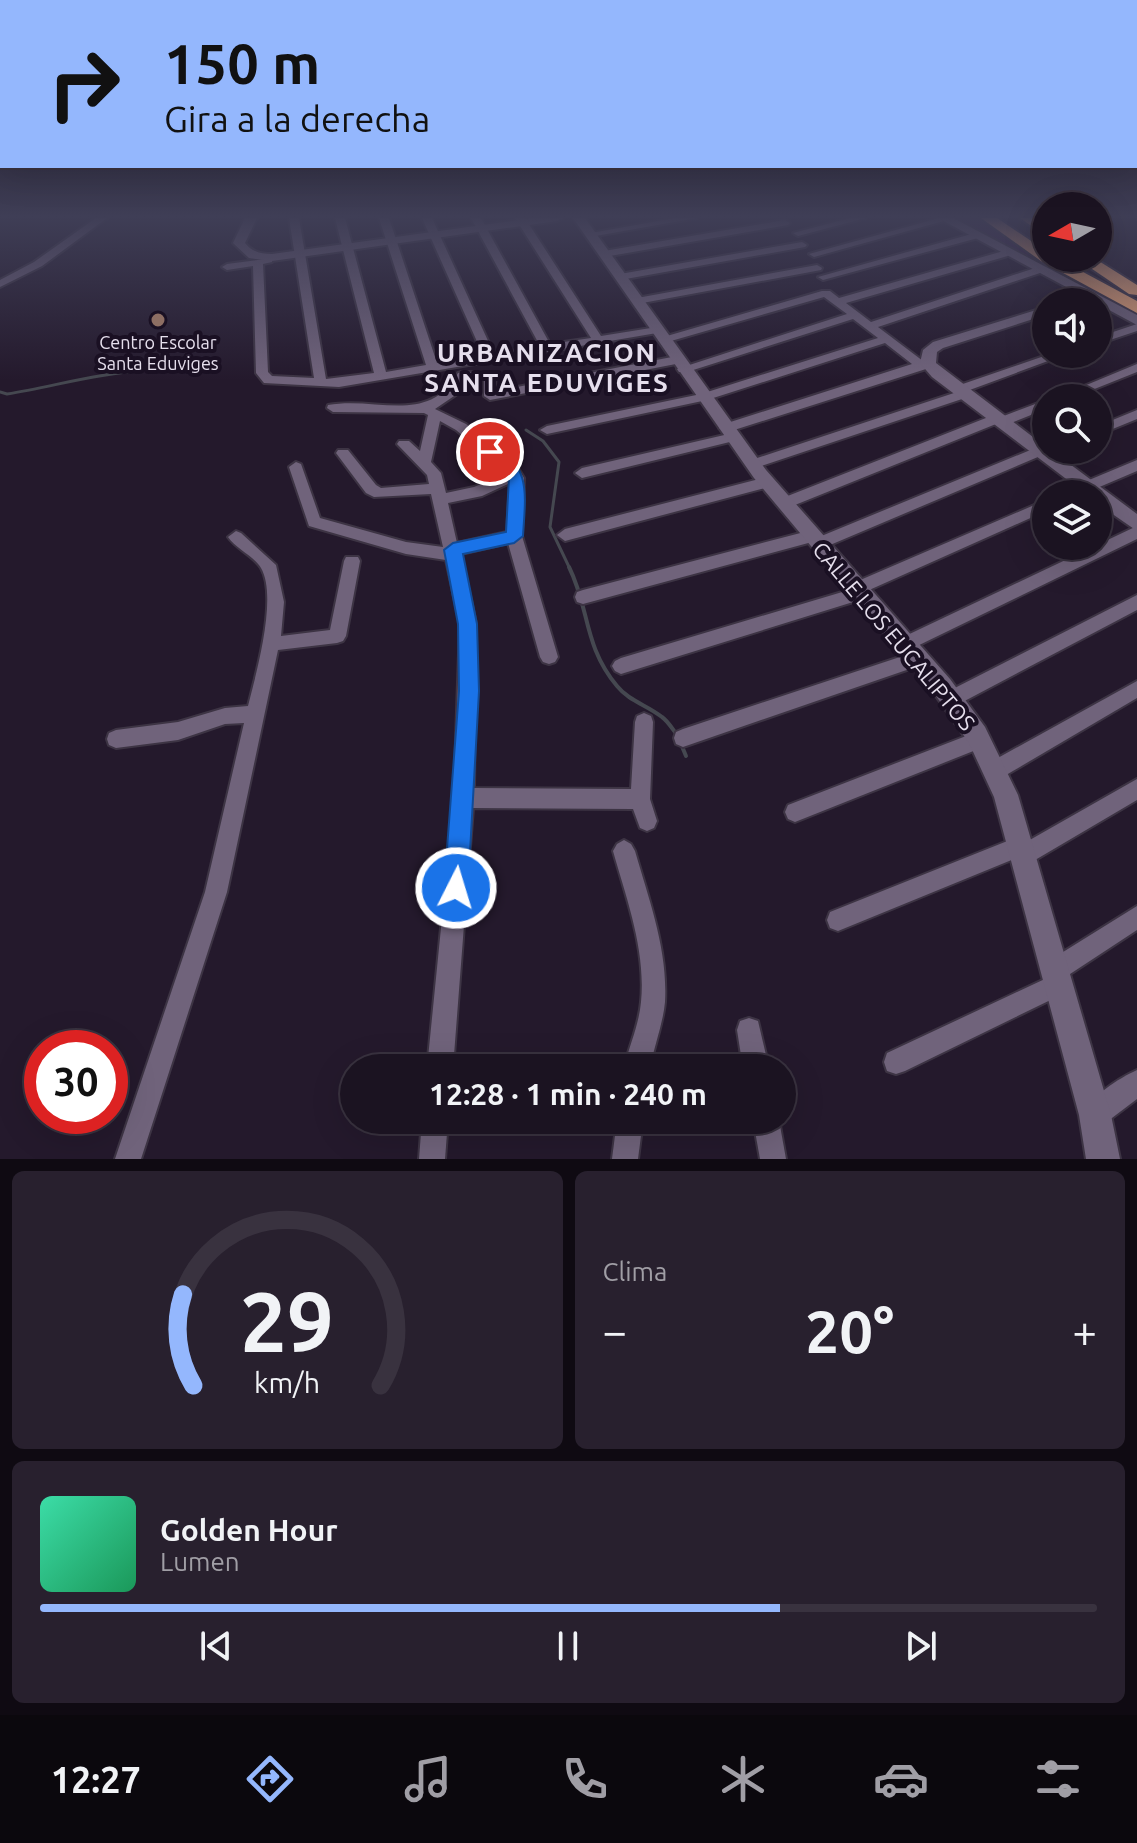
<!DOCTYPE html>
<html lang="es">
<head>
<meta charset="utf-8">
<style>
  body { margin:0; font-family:Ubuntu,sans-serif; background:#28202e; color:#f1f3f6; height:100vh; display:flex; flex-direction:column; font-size:30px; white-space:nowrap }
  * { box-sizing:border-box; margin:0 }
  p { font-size:26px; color:#a09ea5 }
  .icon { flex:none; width:44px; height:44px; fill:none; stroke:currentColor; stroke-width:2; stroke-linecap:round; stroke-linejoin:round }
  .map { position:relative; height:1159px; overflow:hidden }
  .drawer { display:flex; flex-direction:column; gap:12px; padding:12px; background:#0f0a12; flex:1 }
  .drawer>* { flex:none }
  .hud { position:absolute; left:0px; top:0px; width:1138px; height:168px; box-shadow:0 8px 32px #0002,0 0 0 2px #39323f; background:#94b7fd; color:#111; overflow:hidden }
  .needle { width:52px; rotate:261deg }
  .tools { position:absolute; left:1032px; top:192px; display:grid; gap:16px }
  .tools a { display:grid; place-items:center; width:80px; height:80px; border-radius:50%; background:#1b1321; box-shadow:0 8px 32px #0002,0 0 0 2px #39323f; font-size:40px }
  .speed { position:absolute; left:24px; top:1030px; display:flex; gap:16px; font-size:40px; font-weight:700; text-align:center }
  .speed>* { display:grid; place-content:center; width:104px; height:104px; border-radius:50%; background:#1b1321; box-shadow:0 8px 32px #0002,0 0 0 2px #39323f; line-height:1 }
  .speed .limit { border:12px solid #d22; background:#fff; color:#111 }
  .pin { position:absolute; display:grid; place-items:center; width:68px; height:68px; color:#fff; margin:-34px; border:4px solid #fff; border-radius:50%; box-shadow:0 2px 8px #0007 }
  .me { position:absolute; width:88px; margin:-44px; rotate:5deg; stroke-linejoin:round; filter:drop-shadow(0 0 6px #0008) }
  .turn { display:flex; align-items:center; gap:28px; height:168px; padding:0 32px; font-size:36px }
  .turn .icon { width:104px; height:104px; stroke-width:2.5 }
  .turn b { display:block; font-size:56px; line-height:68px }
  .big { font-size:60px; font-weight:700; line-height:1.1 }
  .drawer .tile { flex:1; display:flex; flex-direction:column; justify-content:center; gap:12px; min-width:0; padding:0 28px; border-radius:12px; background:#28202e }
  .drawer .dial { align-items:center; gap:0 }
  .dial svg { height:208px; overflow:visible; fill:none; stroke:#39323f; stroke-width:7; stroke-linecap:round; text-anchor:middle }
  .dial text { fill:#f1f3f6; stroke:none }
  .song { display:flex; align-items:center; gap:24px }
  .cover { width:96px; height:96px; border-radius:12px; background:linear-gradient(135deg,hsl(160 70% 55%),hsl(150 70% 35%)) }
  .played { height:8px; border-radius:4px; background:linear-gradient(90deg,#94b7fd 70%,#39323f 70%) }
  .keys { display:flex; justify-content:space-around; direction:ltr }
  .heat { display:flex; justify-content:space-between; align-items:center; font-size:44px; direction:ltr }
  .drawer .tiles { flex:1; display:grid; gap:12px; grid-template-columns:1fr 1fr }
  .tile:last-child { grid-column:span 2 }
  .trip { position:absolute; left:340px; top:1054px; width:456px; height:80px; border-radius:40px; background:#1b1321; box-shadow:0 8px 32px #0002,0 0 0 2px #39323f; font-weight:700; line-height:80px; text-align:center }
  .menu { display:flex; height:128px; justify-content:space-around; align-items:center; background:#0b080d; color:#a09ea5 }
  .menu .icon { width:56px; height:56px }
  .menu .selected { color:#94b7fd }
  .menu b { font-size:36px; color:#f1f3f6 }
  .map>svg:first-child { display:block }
  .green { fill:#3a224b }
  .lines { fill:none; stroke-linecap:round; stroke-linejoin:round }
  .stream-far1 { stroke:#454850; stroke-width:3 }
  .stream { stroke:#454850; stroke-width:4 }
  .street-casing { stroke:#3d3444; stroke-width:4 }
  .secondary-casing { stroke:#3d3444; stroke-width:4 }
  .highway-casing { stroke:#3d3444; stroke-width:4 }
  .street { fill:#70637b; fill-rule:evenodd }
  .secondary { fill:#70637b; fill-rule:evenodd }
  .highway { fill:#eea675; fill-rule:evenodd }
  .route { fill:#1a73e8; stroke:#114b97; stroke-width:2 }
  .education-dot { fill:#8d6e63; stroke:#1a1023; stroke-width:3 }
  .labels { text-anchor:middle; stroke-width:8; stroke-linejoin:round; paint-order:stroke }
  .far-poi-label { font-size:18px; fill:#e6dfed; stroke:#1a1023 }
  .street-label { font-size:22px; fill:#e6dfed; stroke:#1a1023 }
  .far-district-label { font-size:26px; font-weight:bold; letter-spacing:2px; fill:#e6dfed; stroke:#1a1023 }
</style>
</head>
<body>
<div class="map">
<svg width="1137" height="1159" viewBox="0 0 1137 1159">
  <rect width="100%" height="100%" fill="#24192c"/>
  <polygon class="green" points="953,218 988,218 1046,258 1137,308 1137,316"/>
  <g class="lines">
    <g class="stream-far1">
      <path d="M0,392L7,394C51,387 94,374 138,371"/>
      <polyline points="526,430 543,441 559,462 550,527 570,569"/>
    </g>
    <g class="stream">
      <path d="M569,567C590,609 583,645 617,686C629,701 647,705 662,717C668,721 673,730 678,736"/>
      <polyline points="681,744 686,756"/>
    </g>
    <g class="street-casing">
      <g id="street">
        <polygon points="96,218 107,218 42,266 0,287 0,280 34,262"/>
        <polygon points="289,218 299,218 326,379 374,373 335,218 345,218 386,372 426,365 379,218 389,218 437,363 483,355 422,218 432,218 494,354 540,346 471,218 481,218 550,344 591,338 515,218 525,218 601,336 657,327 663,330 657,333 339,387 264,383 256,373 253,266 227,270 222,267 227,264 272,258 272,262 263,264 268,372 272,376 314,378"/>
        <polygon points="675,218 697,218 590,237 585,234"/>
        <polygon points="850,218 866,218 798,236 793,233"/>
        <polygon points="939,218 951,219 814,257 809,254"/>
        <polygon points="785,220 790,223 788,225 604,257 599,254 604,251"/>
        <polygon points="975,233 978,234 978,238 823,280 818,277"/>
        <polygon points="802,242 807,245 805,247 620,280 615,277 620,274"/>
        <polygon points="1007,250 1012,253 1011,255 846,303 871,322 1035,268 1043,268 1043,272 878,327 923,361 930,361 932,364 926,369 731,431 726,432 719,428 721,425 912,364 885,343 707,400 547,434 540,430 547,426 701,394 878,338 853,319 687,372 679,372 677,369 847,314 824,297 664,343 658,340 660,338 822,291 830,291 839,298"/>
        <polygon points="817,265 822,268 821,270 637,304 632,301 637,298"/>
        <polygon points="1137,324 1137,331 1098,344 1098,337"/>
        <polygon points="1050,354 1067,354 967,391 970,394 968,397 758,467 753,469 746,464 748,461 954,393 952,390 954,387"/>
        <path d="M677,356L683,360L681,363L490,400L484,396V380H466L460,392L435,409L466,424L515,463L524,478L522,536L558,657L555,662L549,664L543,662L540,657L508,543L461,554L476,624L474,788L631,789L635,722L637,716L644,713L651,716L653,722L650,799L657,821L654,828L647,831L640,828L633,809L473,808L453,1068H427L454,798L460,624L446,560L406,554L309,526L289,467L296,462L301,464L320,518L406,542L443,547L431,494L374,497L366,493L336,453L338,450H348L376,485L381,488L429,484L427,475L397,444L399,441H409L420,451L428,415L424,413L333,412L327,408L328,405C377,396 428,426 458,373L462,372L494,373L496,391ZM440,421L456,430L507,473L474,487L446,493L441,473L431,462ZM510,483L507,532L457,543L448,503L482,496Z"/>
        <polygon points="1137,364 1137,372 1072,398 1055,398"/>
        <polygon points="1046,400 1046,409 1006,425 996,424 790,507 780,507 778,503 780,499 991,416 1001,417"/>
        <polygon points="1137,410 1137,419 1098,435 1098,426"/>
        <polygon points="733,433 738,434 738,440 582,478 575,473 582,468"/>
        <polygon points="1040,446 1045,448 1045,454 823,548 813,548 812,542 583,604 577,602 575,597 577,592 583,590 812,530 817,532 819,537"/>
        <polygon points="1137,460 1137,471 1083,494 1063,494 1065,490"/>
        <polygon points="767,477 772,478 774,482 772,486 565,541 557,535 565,529"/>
        <polygon points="1046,500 1046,511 867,591 866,598 621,674 615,671 612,666 615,661 621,658 849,590 851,584"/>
        <polygon points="1137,526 1137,539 911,649 905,651 899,649 896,644 899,639"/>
        <path d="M236,531L241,533L276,565L284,602L281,636L330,630L344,561L346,557H358L360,561L346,636L343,641L337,643L278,650L227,892L141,1159H115L205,892L244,723L225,724L178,740L116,748L109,745L107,739L109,733L116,730L178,722L225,708L248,706C256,674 278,597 261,568C254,556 236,549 228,537Z"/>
        <polygon points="1137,595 1137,610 957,705 951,707 945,705 942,699 945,693"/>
        <polygon points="918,651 924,654 927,659 924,664 683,747 676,744 674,738 676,732 683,729"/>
        <polygon points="1137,681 1137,698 1001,778 994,780 987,778 984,771 987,764"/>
        <polygon points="979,731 986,734 988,740 986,746 795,822 788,819 785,812 788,805"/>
        <polygon points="1137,779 1137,800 1030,863 1023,867 1016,863 1014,859 838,931 830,928 827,920 830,912 1020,836 1028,841"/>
        <path d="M624,840L631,844L635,851C649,900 668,950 665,1002C663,1024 654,1046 650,1068H624C629,1046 639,1025 641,1002C646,951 627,900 613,851L617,844Z"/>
        <polygon points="1137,906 1137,930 1067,976 1071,984 1067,992 905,1071 896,1074 887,1071 884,1062 887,1053 1047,978 1043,970 1047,962"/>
        <polygon points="749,1018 758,1021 769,1068 743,1068 737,1030 740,1021"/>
        <path d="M1137,1070V1099L1104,1124L1095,1128L1086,1124L1082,1115C1090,1097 1119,1078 1137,1070Z"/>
        <polygon points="422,1120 448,1120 445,1159 419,1159"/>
        <polygon points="617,1120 643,1120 638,1159 612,1159"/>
        <polygon points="753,1120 779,1120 786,1159 760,1159"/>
      </g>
    </g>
    <g class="secondary-casing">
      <g id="secondary">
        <path d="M245,218H257L245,243C252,252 261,254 272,254L533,218H563L557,221L272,261L249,258L233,243Z"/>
        <polygon points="573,218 585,218 766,470 950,679 985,727 1018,795 1111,1115 1120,1159 1086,1159 1079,1115 994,797 969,743 934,693 754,478"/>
        <polygon points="938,218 953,218 1137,315 1137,325"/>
        <polygon points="1046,307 1046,315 943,348 937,352 936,363 1046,447 1046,450 1051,450 1137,514 1137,531 1098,504 1098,494 1086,494 932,377 920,363 923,350 933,342"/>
      </g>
    </g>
    <g class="highway-casing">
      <g id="highway">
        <polygon points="981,218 997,218 1046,251 1046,258 1057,258 1137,301 1137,313 1041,261"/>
        <polygon points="1020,218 1036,218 1046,225 1046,236"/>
        <polygon points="1076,258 1094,258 1137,285 1137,295 1129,294"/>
      </g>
    </g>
    <use href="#street" class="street"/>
    <use href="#secondary" class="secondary"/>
    <use href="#highway" class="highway"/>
  </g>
  <linearGradient id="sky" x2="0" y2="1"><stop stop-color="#140e18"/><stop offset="0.57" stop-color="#3f3e56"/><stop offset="1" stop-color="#3f3e56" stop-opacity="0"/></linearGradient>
  <rect width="1137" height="380" fill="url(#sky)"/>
  <path class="route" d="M490,447C533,461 525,499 523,536L514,543L463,554L477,624L479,691L468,888L465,897L456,901L447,897L444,888L459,691L458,624L444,550L453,543L506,532L509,478L484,456L482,452Z"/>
  <circle class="education-dot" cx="158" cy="320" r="8"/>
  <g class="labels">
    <g class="far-poi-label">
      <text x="158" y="349">Centro Escolar<tspan x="158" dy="21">Santa Eduviges</tspan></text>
    </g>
    <g class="street-label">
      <text transform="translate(894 636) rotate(50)" y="8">CALLE LOS EUCALIPTOS</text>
    </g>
    <g class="far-district-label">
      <text x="547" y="362">URBANIZACION<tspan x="547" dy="30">SANTA EDUVIGES</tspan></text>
    </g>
  </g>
</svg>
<div class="tools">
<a><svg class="needle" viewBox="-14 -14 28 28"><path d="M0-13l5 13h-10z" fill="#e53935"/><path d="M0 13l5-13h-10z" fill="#a09ea5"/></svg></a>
<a><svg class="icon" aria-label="sound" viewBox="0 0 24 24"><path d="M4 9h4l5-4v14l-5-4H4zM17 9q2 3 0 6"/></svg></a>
<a><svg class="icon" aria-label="search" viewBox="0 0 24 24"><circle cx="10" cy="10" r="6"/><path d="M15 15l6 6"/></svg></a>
<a><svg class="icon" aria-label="layers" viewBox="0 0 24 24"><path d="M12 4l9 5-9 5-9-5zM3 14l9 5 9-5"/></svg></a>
</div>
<div class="speed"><div class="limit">30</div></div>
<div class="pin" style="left:490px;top:452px;background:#d93025"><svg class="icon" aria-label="arrive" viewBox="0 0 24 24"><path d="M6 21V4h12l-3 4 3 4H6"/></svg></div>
<svg class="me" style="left:456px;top:888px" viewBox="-20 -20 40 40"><circle r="17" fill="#1a73e8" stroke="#fff" stroke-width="3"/><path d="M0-11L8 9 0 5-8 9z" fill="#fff"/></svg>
<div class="trip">12:28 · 1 min · 240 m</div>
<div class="hud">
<div class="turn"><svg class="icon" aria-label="right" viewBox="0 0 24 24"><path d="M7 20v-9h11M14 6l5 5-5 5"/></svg><div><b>150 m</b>Gira a la derecha</div></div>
</div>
</div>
<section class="drawer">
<div class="tiles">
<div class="tile dial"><svg viewBox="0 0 100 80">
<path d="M14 69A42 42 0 1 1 86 69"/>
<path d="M14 69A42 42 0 0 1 10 34" stroke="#94b7fd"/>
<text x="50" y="56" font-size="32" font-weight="700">29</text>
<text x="50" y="72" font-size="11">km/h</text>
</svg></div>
<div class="tile"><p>Clima</p>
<div class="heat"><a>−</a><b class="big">20°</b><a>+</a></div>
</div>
<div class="tile">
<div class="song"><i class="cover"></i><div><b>Golden Hour</b><p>Lumen</p></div></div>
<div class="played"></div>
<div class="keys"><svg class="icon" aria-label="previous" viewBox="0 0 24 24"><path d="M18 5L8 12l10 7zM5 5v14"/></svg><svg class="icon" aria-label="pause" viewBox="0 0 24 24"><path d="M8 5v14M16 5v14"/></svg><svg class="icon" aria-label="next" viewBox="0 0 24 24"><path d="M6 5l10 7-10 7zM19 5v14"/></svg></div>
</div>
</div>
</section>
<nav class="menu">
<b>12:27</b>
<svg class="icon selected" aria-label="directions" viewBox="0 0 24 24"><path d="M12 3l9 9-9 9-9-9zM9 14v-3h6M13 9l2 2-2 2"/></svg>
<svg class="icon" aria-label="music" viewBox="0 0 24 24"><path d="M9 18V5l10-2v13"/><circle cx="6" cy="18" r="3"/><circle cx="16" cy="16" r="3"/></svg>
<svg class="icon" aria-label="phone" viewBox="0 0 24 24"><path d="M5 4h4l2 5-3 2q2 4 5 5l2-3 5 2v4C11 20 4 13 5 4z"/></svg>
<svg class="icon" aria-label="climate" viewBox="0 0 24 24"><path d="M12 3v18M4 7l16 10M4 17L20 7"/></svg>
<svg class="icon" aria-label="car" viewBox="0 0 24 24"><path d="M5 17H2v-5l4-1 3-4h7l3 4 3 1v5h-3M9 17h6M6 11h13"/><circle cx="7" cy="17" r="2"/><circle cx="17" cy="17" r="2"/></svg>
<svg class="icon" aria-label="filters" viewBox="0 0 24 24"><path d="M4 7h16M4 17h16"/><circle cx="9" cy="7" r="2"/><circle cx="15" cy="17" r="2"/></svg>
</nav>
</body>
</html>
